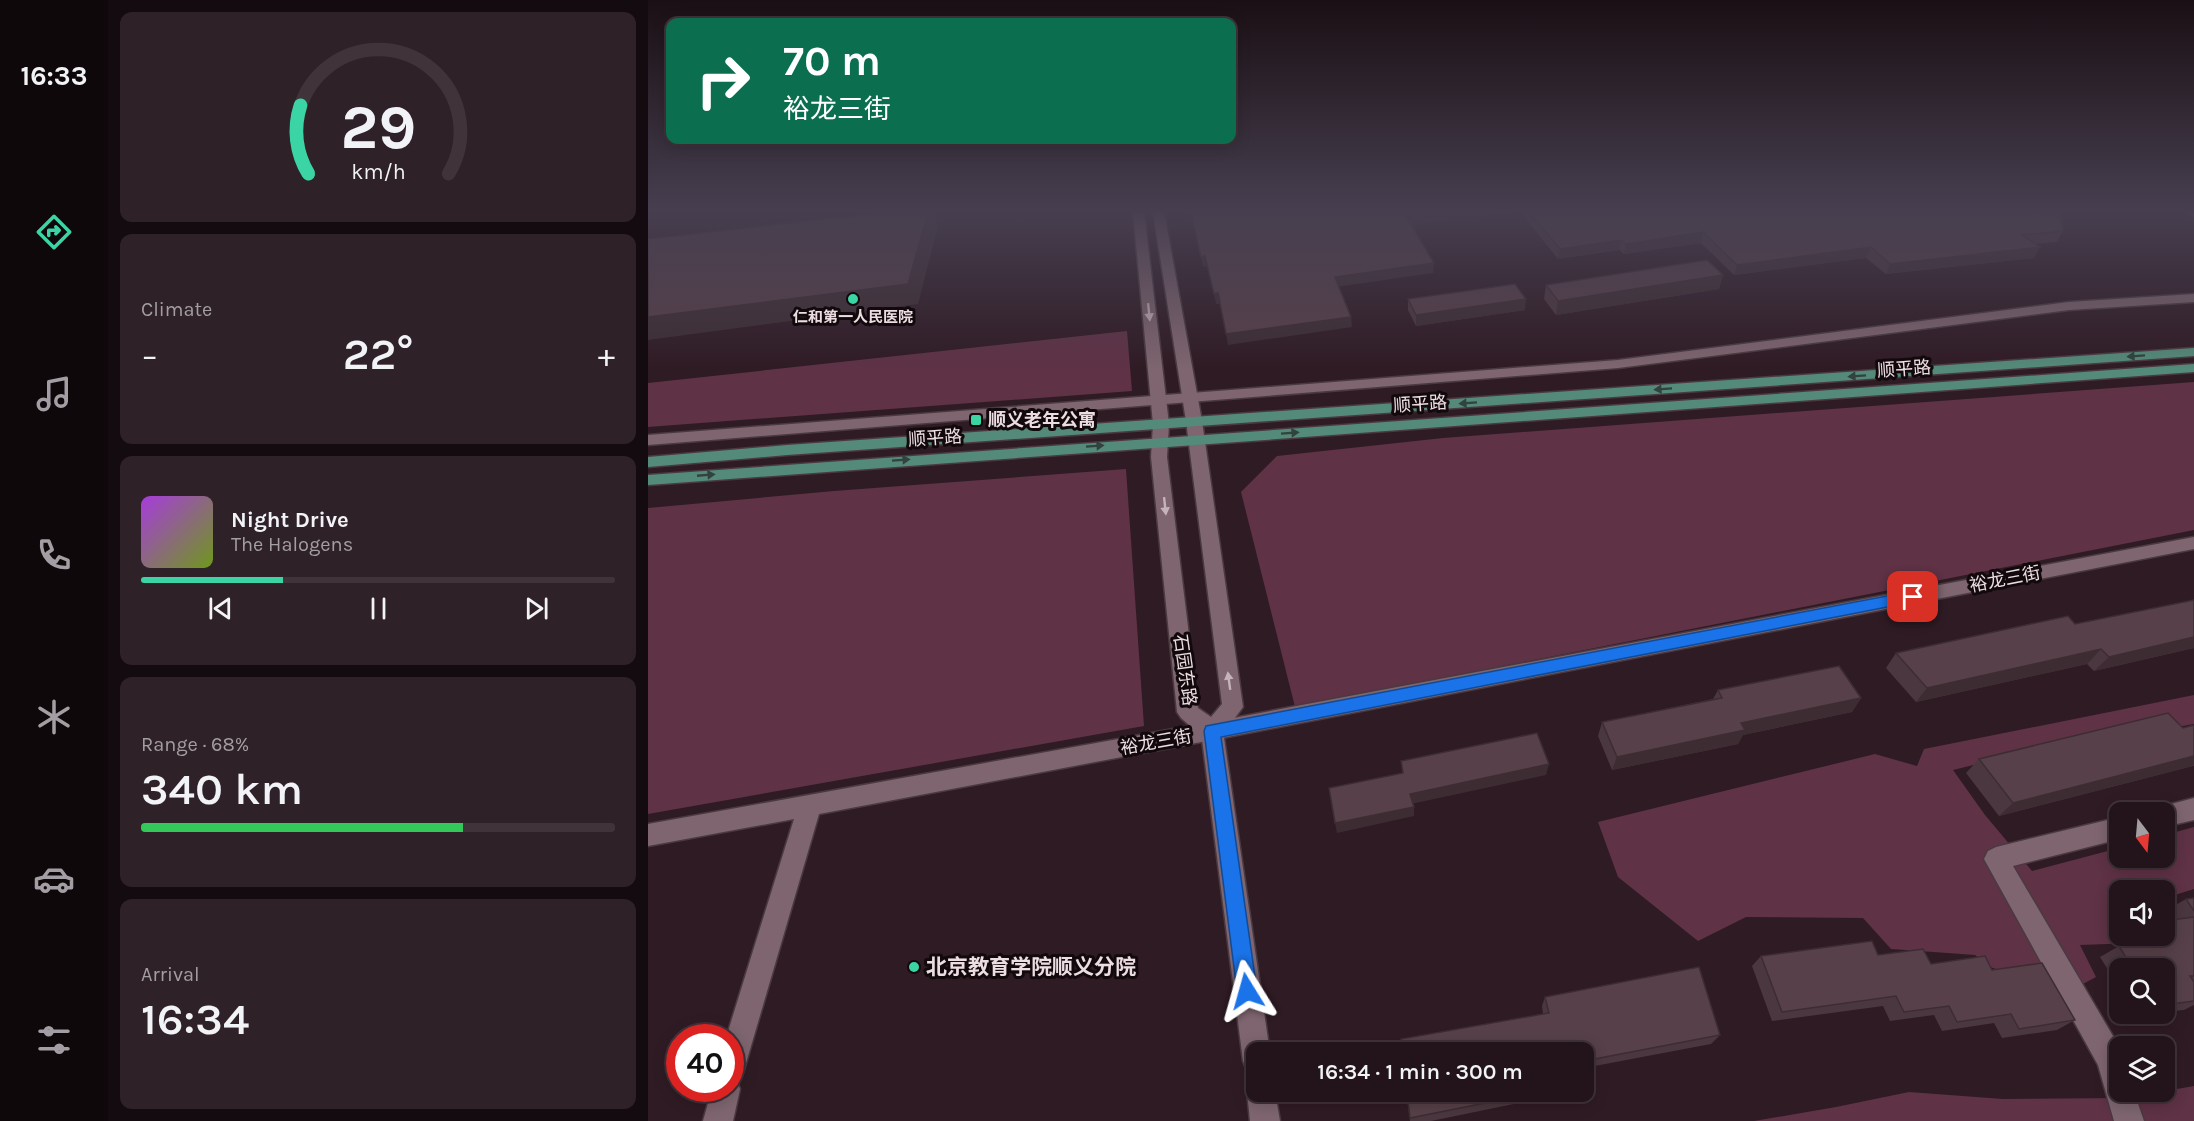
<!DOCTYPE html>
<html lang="en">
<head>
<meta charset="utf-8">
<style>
  body { margin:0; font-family:Karla,"Noto Sans SC",sans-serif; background:#2f2128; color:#f1f3f6; height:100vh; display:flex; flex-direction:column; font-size:22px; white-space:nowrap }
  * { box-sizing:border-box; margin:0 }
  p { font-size:20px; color:#a39ea3 }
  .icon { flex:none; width:33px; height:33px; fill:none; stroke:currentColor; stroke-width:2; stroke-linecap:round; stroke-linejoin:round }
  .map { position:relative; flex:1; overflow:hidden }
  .side { display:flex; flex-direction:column; gap:12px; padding:12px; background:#130b0f; width:540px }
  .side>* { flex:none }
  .banner { position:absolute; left:18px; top:18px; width:570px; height:126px; border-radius:12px; box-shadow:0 3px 15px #0003,0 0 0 2px #40333a; background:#0b6e4f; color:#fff; overflow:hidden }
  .needle { width:39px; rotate:164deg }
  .controls { position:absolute; left:1461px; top:802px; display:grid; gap:12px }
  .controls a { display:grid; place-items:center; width:66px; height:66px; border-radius:12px; background:#23141b; box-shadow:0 3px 15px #0003,0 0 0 2px #40333a; font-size:30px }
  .speed { position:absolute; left:18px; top:1024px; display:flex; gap:12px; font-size:30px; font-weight:700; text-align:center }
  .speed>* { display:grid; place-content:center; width:78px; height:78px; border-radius:50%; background:#23141b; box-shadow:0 3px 15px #0003,0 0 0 2px #40333a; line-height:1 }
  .speed .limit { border:9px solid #d22; background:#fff; color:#111 }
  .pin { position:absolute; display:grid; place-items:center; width:51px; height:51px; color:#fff; margin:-26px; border-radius:12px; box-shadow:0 3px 9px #0006 }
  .me { position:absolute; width:66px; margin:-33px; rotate:352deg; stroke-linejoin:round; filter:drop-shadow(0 0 4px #0008) }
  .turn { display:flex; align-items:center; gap:21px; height:126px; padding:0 18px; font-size:27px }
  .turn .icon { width:78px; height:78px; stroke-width:2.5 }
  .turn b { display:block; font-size:42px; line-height:51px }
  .big { font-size:45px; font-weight:600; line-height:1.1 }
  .side .widget { flex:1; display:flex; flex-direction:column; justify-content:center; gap:9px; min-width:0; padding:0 21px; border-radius:12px; background:#2f2128 }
  .side .dial { align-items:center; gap:0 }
  .dial svg { height:156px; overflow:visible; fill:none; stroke:#40333a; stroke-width:7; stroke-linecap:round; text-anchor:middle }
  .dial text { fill:#f1f3f6; stroke:none }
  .song { display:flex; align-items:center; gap:18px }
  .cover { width:72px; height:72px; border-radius:9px; background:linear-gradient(135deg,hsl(280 70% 55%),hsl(80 70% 35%)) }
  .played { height:6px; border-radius:3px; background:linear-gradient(90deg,#3bd4a4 30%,#40333a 30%) }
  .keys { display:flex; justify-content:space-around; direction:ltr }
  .heat { display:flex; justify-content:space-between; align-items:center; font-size:33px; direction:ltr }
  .charge { height:9px; border-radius:4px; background:linear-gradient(90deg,#34c759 68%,#40333a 0) }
  .trip { position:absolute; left:598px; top:1042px; width:348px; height:60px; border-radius:12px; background:#23141b; box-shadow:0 3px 15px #0003,0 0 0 2px #40333a; font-weight:600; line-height:60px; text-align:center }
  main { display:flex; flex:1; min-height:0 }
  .dock { display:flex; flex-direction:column; width:108px; justify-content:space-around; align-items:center; background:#0e080b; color:#a39ea3 }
  .dock .icon { width:42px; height:42px }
  .dock .current { color:#3bd4a4 }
  .dock b { font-size:27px; color:#f1f3f6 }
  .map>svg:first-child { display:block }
  .green { fill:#5f3246 }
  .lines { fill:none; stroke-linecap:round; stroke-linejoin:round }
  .minor-casing { stroke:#4a3a40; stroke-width:3 }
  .tertiary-casing { stroke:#4a3a40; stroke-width:3 }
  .secondary-casing { stroke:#4a3a40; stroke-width:3 }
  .primary-casing { stroke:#4a3a40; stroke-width:3 }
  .minor { fill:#7e656f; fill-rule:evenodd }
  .tertiary { fill:#7e656f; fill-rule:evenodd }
  .secondary { fill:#7e656f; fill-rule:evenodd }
  .primary { fill:#548a79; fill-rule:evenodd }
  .wall { fill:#4b373f }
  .shaded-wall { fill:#3d2d33 }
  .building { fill:#574049; stroke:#3d2d33; stroke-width:1.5 }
  .oneway { fill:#c6b3ba }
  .oneway2 { fill:#30433d }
  .route { fill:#1a73e8; stroke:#114b97; stroke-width:1.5 }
  .poi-dot { fill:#3bd4a4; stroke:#12090c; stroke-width:2 }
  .labels { text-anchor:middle; stroke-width:6; stroke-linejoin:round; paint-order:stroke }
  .far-poi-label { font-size:15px; font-weight:bold; fill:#ecdde2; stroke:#12090c }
  .street-label { font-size:18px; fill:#ecdde2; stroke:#12090c }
  .poi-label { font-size:18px; font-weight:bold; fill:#ecdde2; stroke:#12090c; text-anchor:start }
  .near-poi-label { font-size:21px; font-weight:bold; fill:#ecdde2; stroke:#12090c; text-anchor:start }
</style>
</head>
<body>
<main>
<nav class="dock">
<b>16:33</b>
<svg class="icon current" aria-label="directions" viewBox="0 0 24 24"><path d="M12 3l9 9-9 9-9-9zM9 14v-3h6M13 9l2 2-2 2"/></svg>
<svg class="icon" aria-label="music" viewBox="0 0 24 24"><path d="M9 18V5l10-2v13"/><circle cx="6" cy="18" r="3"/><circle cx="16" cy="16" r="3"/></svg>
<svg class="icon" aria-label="phone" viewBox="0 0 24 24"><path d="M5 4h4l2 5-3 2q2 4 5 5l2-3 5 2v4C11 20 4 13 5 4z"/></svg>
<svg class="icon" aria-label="climate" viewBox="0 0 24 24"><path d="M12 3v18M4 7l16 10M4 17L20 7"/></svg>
<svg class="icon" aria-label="car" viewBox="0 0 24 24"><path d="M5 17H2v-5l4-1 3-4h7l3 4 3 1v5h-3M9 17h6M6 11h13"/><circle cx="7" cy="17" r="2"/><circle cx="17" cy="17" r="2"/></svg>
<svg class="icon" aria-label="filters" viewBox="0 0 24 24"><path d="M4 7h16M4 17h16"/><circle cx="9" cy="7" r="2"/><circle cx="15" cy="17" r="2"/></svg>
</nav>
<section class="side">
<div class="widget dial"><svg viewBox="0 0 100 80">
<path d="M14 69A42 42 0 1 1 86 69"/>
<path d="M14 69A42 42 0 0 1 10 34" stroke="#3bd4a4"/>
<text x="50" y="56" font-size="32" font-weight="700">29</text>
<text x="50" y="72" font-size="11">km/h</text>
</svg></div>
<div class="widget"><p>Climate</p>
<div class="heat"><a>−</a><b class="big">22°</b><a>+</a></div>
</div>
<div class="widget">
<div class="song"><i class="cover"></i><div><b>Night Drive</b><p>The Halogens</p></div></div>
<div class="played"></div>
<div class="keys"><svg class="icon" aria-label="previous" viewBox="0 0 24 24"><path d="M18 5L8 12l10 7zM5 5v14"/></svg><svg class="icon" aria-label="pause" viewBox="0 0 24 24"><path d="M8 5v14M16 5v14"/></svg><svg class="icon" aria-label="next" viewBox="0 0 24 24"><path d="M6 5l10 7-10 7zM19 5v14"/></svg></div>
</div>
<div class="widget"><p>Range · 68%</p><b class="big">340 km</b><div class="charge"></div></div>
<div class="widget"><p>Arrival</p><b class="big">16:34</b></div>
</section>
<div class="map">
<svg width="1546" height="1121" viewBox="0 0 1546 1121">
  <rect width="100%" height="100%" fill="#2f1b24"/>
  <g class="green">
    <polygon points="479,331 484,391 0,427 0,383"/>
    <polygon points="1546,382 1546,530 647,707 593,492 629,456 795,438"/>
    <polygon points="478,469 496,726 0,814 0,508 186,491"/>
    <polygon points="1546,695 1546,724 1517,729 1504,721 1305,770 1337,815 1384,871 1471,848 1472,858 1516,858 1517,835 1546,827 1546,889 1517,898 1516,891 1472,891 1472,936 1482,936 1488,943 1432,945 1448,977 1418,993 1342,967 1327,955 1243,949 1215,918 1098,917 1050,941 970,877 950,822 1227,754 1269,766 1276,749"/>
    <polygon points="1546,1086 1546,1121 1106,1121 1188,1107 1261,1092 1355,1099 1477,1098"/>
  </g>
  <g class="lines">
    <g class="minor-casing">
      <g id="minor">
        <polygon points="1537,212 1546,212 1546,217"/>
        <polygon points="1546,294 1546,302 1421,310 970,368 0,445 0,435 970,360 1421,302"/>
        <polygon points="1546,537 1546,549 564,740 171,814 96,1070 92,1080 89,1081 92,1089 85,1121 55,1121 64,1089 82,1089 82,1038 78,1038 146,819 0,846 0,824 564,722"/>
        <polygon points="1546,798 1546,820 1516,827 1516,813 1506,813 1508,808"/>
        <polygon points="1472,817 1472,839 1365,866 1472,1048 1472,1092 1486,1092 1496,1121 1466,1121 1450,1065 1336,859 1340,851 1348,847"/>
      </g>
    </g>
    <g class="tertiary-casing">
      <g id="tertiary">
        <polygon points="564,722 572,724 575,731 622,1053 609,1053 609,1075 599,1071 595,1061 553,731 556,724"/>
        <polygon points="609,1079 609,1092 627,1092 632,1121 602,1121 599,1092 603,1082"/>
      </g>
    </g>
    <g class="secondary-casing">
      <polygon id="secondary" points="485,212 496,212 521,424 519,457 550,708 563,717 574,704 538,421 505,212 516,212 554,421 595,707 572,738 564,740 556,738 533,718 529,712 503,457 505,424"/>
    </g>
    <g class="primary-casing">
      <g id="primary">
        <polygon points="1546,348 1546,356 139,455 0,467 0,457 139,445"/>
        <polygon points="1546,364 1546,372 0,485 0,475"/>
      </g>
    </g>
    <use href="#minor" class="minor"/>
    <use href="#tertiary" class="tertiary"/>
    <use href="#secondary" class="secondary"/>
    <use href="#primary" class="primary"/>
  </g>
  <g class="wall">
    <polygon points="874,212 1412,212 1415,231 1409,242 1386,244 1386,258 1238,274 1218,258 1086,275 1053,243 976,254 971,250 910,259 874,214"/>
    <polygon points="1075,275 1071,289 908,315 896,299 898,285"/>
    <polygon points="760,299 877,310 768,326 760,310"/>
    <polygon points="1546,600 1546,648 1446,671 1439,664 1268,702 1238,668 1248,653 1427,624"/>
    <polygon points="1070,690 1213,698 1204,712 1095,735 1090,744 964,770 950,736 954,722 1065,699"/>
    <polygon points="1546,725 1546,766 1545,766 1351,816 1318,773 1331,759 1535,728"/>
    <polygon points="1546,898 1546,1005 1536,1010 1516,1012 1516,969 1472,969 1472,989 1452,957 1471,946 1496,943 1491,936 1516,936 1516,921 1524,920 1517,911 1538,899"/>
    <polygon points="1230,955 1283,964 1344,970 1427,1020 1409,1030 1354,1038 1346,1023 1294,1031 1286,1015 1242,1021 1235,1006 1124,1021 1104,966 1113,956"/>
    <polygon points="897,997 1072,1035 1063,1044 936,1068 936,1053 895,1014 894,1006"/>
    <polygon points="758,1092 921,1092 920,1093 783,1121 762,1121"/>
  </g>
  <g class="shaded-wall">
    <polygon points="280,212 284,212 290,226 270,304 0,340 0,317"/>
    <polygon points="794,212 857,212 857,213 758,226 758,216"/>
    <polygon points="1055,232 1053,243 976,254 978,244"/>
    <polygon points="973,240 971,250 910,259 912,249"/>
    <polygon points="1223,247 1218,258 1086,275 1089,265"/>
    <polygon points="1392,247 1386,258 1238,274 1242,264"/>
    <polygon points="557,256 559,266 555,267 553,257"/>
    <polygon points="786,263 785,273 688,287 687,277"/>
    <polygon points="1075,275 1071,289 908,315 910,301"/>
    <polygon points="570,293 572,304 568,304 566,294"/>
    <polygon points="878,299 877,310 768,326 768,315"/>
    <polygon points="703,317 704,327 580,345 578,334"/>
    <polygon points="1546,637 1546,648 1446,671 1461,657"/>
    <polygon points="1453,649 1439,664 1268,702 1279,688"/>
    <polygon points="1213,698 1204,712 1095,735 1090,744 964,770 969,757 1093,723"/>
    <polygon points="1546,756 1546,765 1545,766 1351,816 1365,803"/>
    <polygon points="901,764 898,775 763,804 762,794"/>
    <polygon points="766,807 766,816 689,833 687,823"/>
  </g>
  <g class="building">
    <polygon points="239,212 280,212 260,284 0,317 0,239"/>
    <polygon points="543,212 794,212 758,216 786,263 687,277 703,317 578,334 570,293 566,294 557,256 553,257"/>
    <polygon points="881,212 1412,212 1415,231 1374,235 1392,247 1242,264 1223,247 1089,265 1055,232 978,244 973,240 912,249"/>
    <polygon points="1059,260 1075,275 910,301 898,285"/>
    <polygon points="867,284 878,299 768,315 760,299"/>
    <polygon points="1546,600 1546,637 1461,657 1453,649 1279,688 1248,653 1420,616 1427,624"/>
    <polygon points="1191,666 1213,698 1093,723 1097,730 969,757 954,722 1074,698 1070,690"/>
    <polygon points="1520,713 1535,728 1546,725 1546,756 1365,803 1331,759"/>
    <polygon points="889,733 901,764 762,794 766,807 687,823 681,788 755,773 753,761"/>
    <polygon points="1546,898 1546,911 1538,899"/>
    <polygon points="1546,917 1546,976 1542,976 1546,982 1546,1001 1516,1005 1516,969 1485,969 1471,946 1522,940 1516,933 1516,921"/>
    <polygon points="1224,941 1230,955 1275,949 1283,964 1337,956 1344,970 1394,963 1427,1020 1371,1029 1363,1014 1309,1022 1301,1006 1256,1012 1248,996 1134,1012 1113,956"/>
    <polygon points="1051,967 1072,1035 936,1061 936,1053 754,1053 753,1039 901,1013 897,997"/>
    <polygon points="759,1092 892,1092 762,1118"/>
  </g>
  <defs><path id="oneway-solid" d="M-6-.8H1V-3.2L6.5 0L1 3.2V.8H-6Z" transform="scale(1.5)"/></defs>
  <g class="oneway">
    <use href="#oneway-solid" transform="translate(501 312) rotate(84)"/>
    <use href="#oneway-solid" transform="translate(517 506) rotate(84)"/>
    <use href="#oneway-solid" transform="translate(581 681) rotate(-98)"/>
  </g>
  <g class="oneway2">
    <use href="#oneway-solid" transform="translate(1488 356) rotate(176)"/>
    <use href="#oneway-solid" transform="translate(1209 376) rotate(176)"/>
    <use href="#oneway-solid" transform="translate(1015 389) rotate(176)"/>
    <use href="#oneway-solid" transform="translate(820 403) rotate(176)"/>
    <use href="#oneway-solid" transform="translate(642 433) rotate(-4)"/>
    <use href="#oneway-solid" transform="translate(447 446) rotate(-4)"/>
    <use href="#oneway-solid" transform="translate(253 460) rotate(-4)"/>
    <use href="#oneway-solid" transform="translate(58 475) rotate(-5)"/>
  </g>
  <linearGradient id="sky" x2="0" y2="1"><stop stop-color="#1a0f14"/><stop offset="0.57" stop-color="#473f50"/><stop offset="1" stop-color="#473f50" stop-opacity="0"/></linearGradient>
  <rect width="1546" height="369" fill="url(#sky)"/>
  <polygon class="route" points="1265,591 1273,597 1265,602 573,737 609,991 607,998 599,1001 592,998 589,991 556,731 558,726"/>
  <g class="poi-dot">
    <circle cx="205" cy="299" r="6"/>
    <rect x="322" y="414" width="12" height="12" rx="3"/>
    <circle cx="266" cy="967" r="6"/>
  </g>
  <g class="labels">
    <g class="far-poi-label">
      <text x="205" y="322">仁和第一人民医院</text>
    </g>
    <g class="street-label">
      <text transform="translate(1256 369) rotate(-4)" y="6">顺平路</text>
      <text transform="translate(772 404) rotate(-4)" y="6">顺平路</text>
      <text transform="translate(287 438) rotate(-4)" y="6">顺平路</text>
      <text transform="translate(1357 579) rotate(-11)" y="6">裕龙三街</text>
      <text transform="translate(537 670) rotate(82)" y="6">石园东路</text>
      <text transform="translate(508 742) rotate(-10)" y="6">裕龙三街</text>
    </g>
    <g class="poi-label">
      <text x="340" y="426">顺义老年公寓</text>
    </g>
    <g class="near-poi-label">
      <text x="278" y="974">北京教育学院顺义分院</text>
    </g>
  </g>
</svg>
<div class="controls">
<a><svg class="needle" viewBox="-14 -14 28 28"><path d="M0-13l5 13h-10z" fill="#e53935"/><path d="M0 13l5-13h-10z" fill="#a39ea3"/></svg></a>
<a><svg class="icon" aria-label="sound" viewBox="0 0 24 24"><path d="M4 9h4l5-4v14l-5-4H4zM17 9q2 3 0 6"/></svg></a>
<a><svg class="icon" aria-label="search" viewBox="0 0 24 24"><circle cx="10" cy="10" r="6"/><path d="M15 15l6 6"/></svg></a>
<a><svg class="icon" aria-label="layers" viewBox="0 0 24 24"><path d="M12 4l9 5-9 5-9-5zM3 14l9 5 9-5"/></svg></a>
</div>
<div class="speed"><div class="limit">40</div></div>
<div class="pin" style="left:1265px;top:597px;background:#d93025"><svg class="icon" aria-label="arrive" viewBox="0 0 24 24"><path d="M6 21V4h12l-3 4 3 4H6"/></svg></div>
<svg class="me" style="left:599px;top:991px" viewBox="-20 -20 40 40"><path d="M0-17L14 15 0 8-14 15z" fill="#1a73e8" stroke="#fff" stroke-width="4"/></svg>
<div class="trip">16:34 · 1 min · 300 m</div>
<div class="banner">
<div class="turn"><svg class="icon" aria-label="right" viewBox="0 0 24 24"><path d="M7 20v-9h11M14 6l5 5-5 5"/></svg><div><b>70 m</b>裕龙三街</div></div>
</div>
</div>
</main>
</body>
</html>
